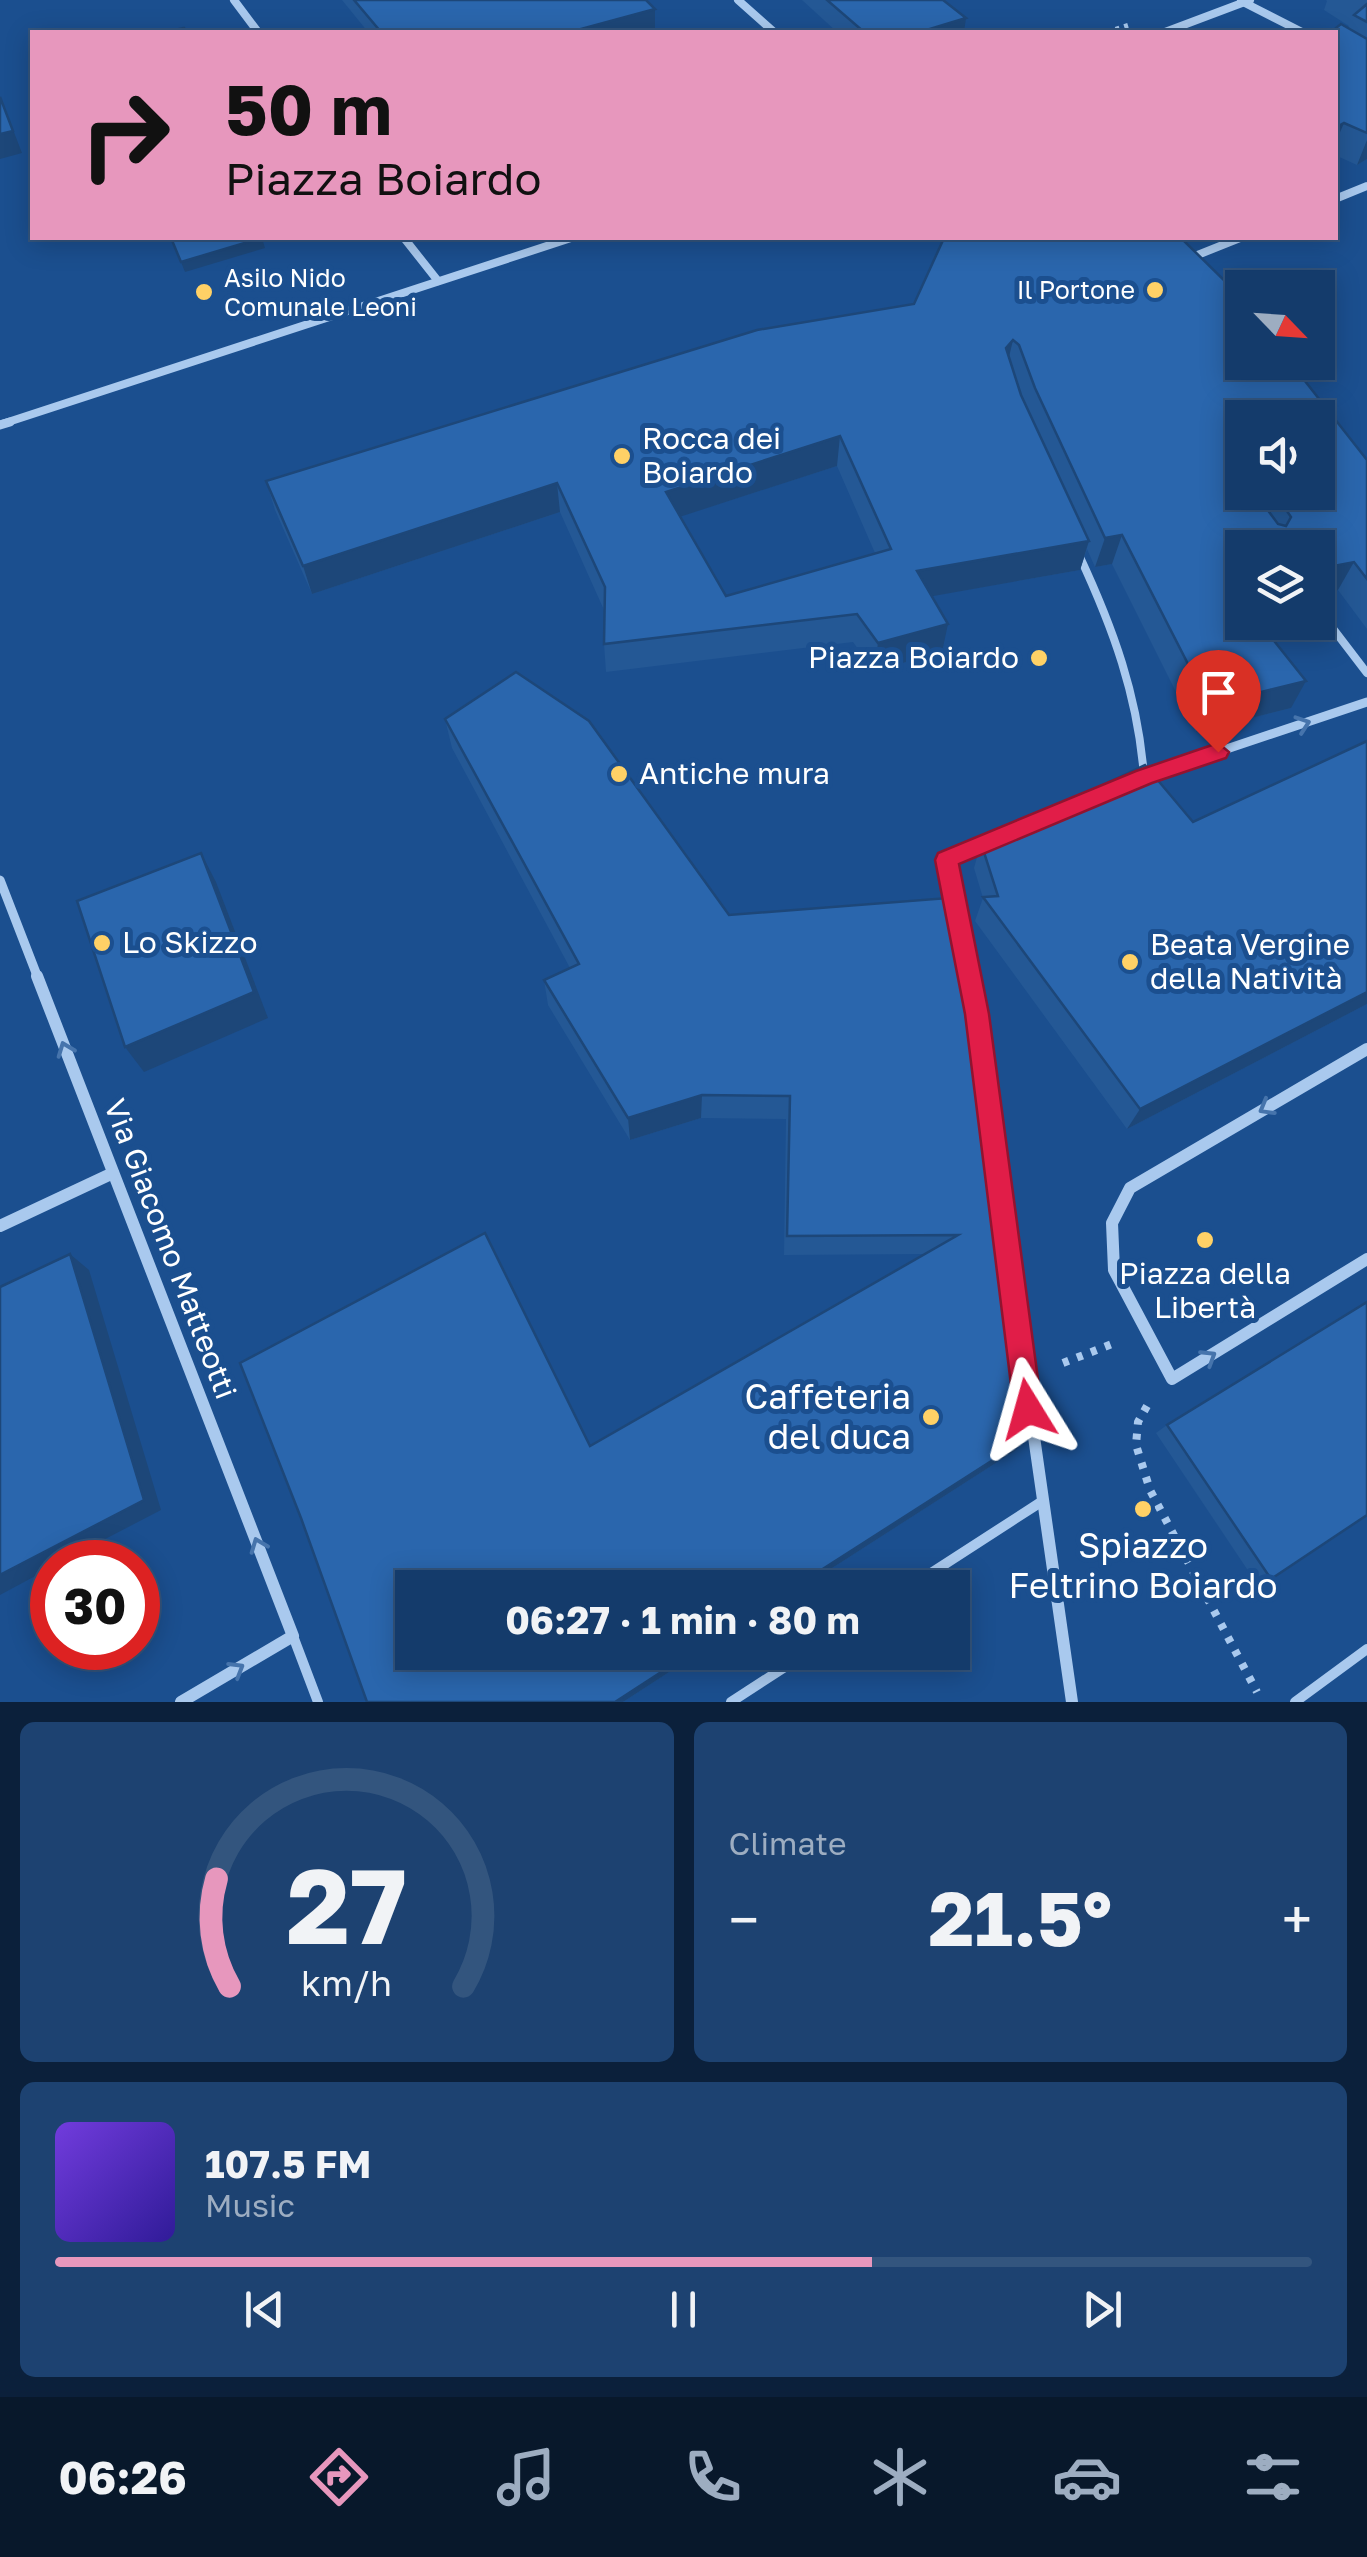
<!DOCTYPE html>
<html lang="en">
<head>
<meta charset="utf-8">
<style>
  body { margin:0; font-family:"Golos Text",sans-serif; background:#1d4271; color:#f1f3f6; height:100vh; display:flex; flex-direction:column; font-size:38px; white-space:nowrap }
  * { box-sizing:border-box; margin:0 }
  p { font-size:32px; color:#9dadc1 }
  .icon { flex:none; width:55px; height:55px; fill:none; stroke:currentColor; stroke-width:2; stroke-linecap:round; stroke-linejoin:round }
  .map { position:relative; height:1702px; overflow:hidden }
  .side { display:flex; flex-direction:column; gap:20px; padding:20px; background:#0b203b; flex:1 }
  .side>* { flex:none }
  .hud { position:absolute; left:30px; top:30px; width:1308px; height:210px; border-radius:0px; box-shadow:0 5px 25px #0003,0 0 0 2px #33557e; background:#e797bd; color:#111; overflow:hidden }
  .needle { width:65px; rotate:115deg }
  .controls { position:absolute; left:1225px; top:270px; display:grid; gap:20px }
  .controls a { display:grid; place-items:center; width:110px; height:110px; border-radius:0px; background:#143b6b; box-shadow:0 5px 25px #0003,0 0 0 2px #33557e; font-size:50px }
  .speed { position:absolute; left:30px; top:1540px; display:flex; gap:20px; font-size:50px; font-weight:700; text-align:center }
  .speed>* { display:grid; place-content:center; width:130px; height:130px; border-radius:50%; background:#143b6b; box-shadow:0 5px 25px #0003,0 0 0 2px #33557e; line-height:1 }
  .speed .limit { border:15px solid #d22; background:#fff; color:#111 }
  .pin { position:absolute; display:grid; place-items:center; width:85px; height:85px; color:#fff; margin:-102px -42px; border-radius:50% 50% 50% 0; rotate:-45deg; box-shadow:0 0 10px #0007 }
  .pin .icon { rotate:45deg }
  .me { position:absolute; width:110px; margin:-55px; rotate:352deg; stroke-linejoin:round; filter:drop-shadow(0 0 8px #0008) }
  .turn { display:flex; align-items:center; gap:35px; height:210px; padding:0 30px; font-size:45px }
  .turn .icon { width:130px; height:130px; stroke-width:2.5 }
  .turn b { display:block; font-size:70px; line-height:85px }
  .big { font-size:75px; font-weight:700; line-height:1.1 }
  .side .widget { flex:1; display:flex; flex-direction:column; justify-content:center; gap:15px; min-width:0; padding:0 35px; border-radius:15px; background:#1d4271 }
  .side .dial { align-items:center; gap:0 }
  .dial svg { height:260px; overflow:visible; fill:none; stroke:#33557e; stroke-width:7; stroke-linecap:round; text-anchor:middle }
  .dial text { fill:#f1f3f6; stroke:none }
  .song { display:flex; align-items:center; gap:30px }
  .cover { width:120px; height:120px; border-radius:15px; background:linear-gradient(135deg,hsl(260 70% 55%),hsl(250 70% 35%)) }
  .played { height:10px; border-radius:5px; background:linear-gradient(90deg,#e797bd 65%,#33557e 65%) }
  .keys { display:flex; justify-content:space-around; direction:ltr }
  .heat { display:flex; justify-content:space-between; align-items:center; font-size:55px; direction:ltr }
  .side .tiles { flex:1; display:grid; gap:20px; grid-template-columns:1fr 1fr }
  .widget:last-child { grid-column:span 2 }
  .trip { position:absolute; left:395px; top:1570px; width:575px; height:100px; border-radius:0px; background:#143b6b; box-shadow:0 5px 25px #0003,0 0 0 2px #33557e; font-weight:700; line-height:100px; text-align:center }
  .tab-bar { display:flex; height:160px; justify-content:space-around; align-items:center; background:#08182b; color:#9dadc1 }
  .tab-bar .icon { width:70px; height:70px }
  .tab-bar .current { color:#e797bd }
  .tab-bar b { font-size:45px; color:#f1f3f6 }
  .map>svg:first-child { display:block }
  .lines { fill:none; stroke-linecap:round; stroke-linejoin:round }
  .path-far1 { stroke:#a9c9ee; stroke-width:5; stroke-dasharray:4 5; stroke-linecap:butt }
  .path { stroke:#a9c9ee; stroke-width:8; stroke-dasharray:6 9; stroke-linecap:butt }
  .pedestrian-far1 { stroke:#a9c9ee; stroke-width:8 }
  .pedestrian { stroke:#a9c9ee; stroke-width:10 }
  .minor-far2 { stroke:#a9c9ee; stroke-width:8 }
  .minor-far1 { stroke:#a9c9ee; stroke-width:9 }
  .minor { stroke:#a9c9ee; stroke-width:12 }
  .wall { fill:#245895; fill-rule:evenodd }
  .shaded-wall { fill:#1d4779 }
  .building { fill:#2a66ad; stroke:#1d4779; stroke-width:2.5; fill-rule:evenodd }
  .oneway { stroke:#4674ac }
  .route { fill:#e11d48; stroke:#92132f; stroke-width:2.5 }
  .poi-dot { fill:#ffd166; stroke:#1b4f8f; stroke-width:4 }
  .labels { text-anchor:middle; stroke-width:10; stroke-linejoin:round; paint-order:stroke }
  .far-poi-label { font-size:25px; fill:#fff; stroke:#1b4f8f; text-anchor:start }
  .poi-label { font-size:30px; fill:#fff; stroke:#1b4f8f; text-anchor:start }
  .street-label { font-size:30px; fill:#fff; stroke:#1b4f8f }
  .near-poi-label { font-size:35px; fill:#fff; stroke:#1b4f8f; text-anchor:end }
</style>
</head>
<body>
<div class="map">
<svg width="1367" height="1702" viewBox="0 0 1367 1702">
  <rect width="100%" height="100%" fill="#1b4f8f"/>
  <g class="lines">
    <polyline class="path-far1" points="1107,32 1129,25"/>
    <g class="path">
      <polyline points="1063,1363 1112,1344"/>
      <polyline points="1147,1406 1138,1422 1136,1445 1150,1490 1257,1692"/>
    </g>
    <g class="pedestrian-far1">
      <path d="M1079,555C1113,628 1138,696 1144,777"/>
      <polyline points="1318,609 1367,673"/>
    </g>
    <g class="pedestrian">
      <polyline points="908,1588 1041,1502"/>
      <polyline points="293,1636 318,1702"/>
      <polyline points="731,1702 808,1652"/>
      <polyline points="1295,1702 1367,1649"/>
    </g>
    <g class="minor-far2">
      <polyline points="234,0 258,32"/>
      <polyline points="738,0 774,32"/>
      <polyline points="1241,1 1302,32"/>
      <polyline points="1165,32 1250,0"/>
      <polyline points="1335,199 1367,186"/>
      <polyline points="404,238 438,281"/>
      <polyline points="1185,260 1240,238"/>
      <polyline points="2,424 571,238"/>
    </g>
    <g class="minor-far1">
      <polyline points="0,425 10,422"/>
      <polyline points="1140,778 1367,702"/>
      <polyline points="0,880 38,978"/>
      <polyline points="968,978 946,860 991,841"/>
    </g>
    <g class="minor">
      <polyline points="37,976 293,1636 181,1702"/>
      <polyline points="968,976 1072,1702"/>
      <polyline points="1367,1049 1130,1188 1112,1223 1114,1270 1172,1379 1367,1259"/>
      <polyline points="0,1226 113,1173"/>
    </g>
  </g>
  <g class="wall">
    <polygon points="342,0 646,0 655,29 643,32 368,32"/>
    <polygon points="802,0 943,0 964,32 837,32"/>
    <polygon points="1326,0 1367,0 1367,159 1357,165 1335,155 1335,32 1348,28 1349,26 1324,10 1327,1"/>
    <path d="M914,304L1367,460V629L1338,590L1242,548V622L1291,708L1196,732L1112,564L1095,567L1087,549L1080,570L931,596L942,652L874,671L853,642L606,672L604,644V610L560,512L312,594L275,510L266,481ZM837,466L875,553L726,596L681,516Z"/>
    <polygon points="516,672 589,721 729,915 948,898 1029,1437 1016,1450 801,1588 412,1588 412,1652 700,1652 623,1702 367,1702 301,1518 240,1363 485,1233 590,1446 924,1254 784,1255 786,1119 701,1118 630,1140 548,1005 544,980 570,968 452,748 445,719"/>
    <polygon points="1367,741 1367,1004 1127,1129 975,921 983,898 974,868 981,843 1193,822"/>
    <polygon points="1167,1425 1271,1579 1257,1584 1156,1433"/>
  </g>
  <g class="shaded-wall">
    <polygon points="655,9 655,29 643,32 570,32"/>
    <polygon points="966,18 964,32 920,32"/>
    <polygon points="2,101 22,153 0,159 0,134"/>
    <polygon points="1344,123 1335,144 1335,128"/>
    <polygon points="1367,140 1367,159 1357,165"/>
    <polygon points="262,238 265,248 185,272 181,262"/>
    <polygon points="1013,340 1006,370 1006,348"/>
    <polygon points="840,436 837,466 667,521 666,492"/>
    <polygon points="557,483 560,512 312,594 303,566"/>
    <polygon points="1122,535 1112,564 1095,567 1105,538"/>
    <polygon points="1089,541 1080,570 911,600 917,571"/>
    <polygon points="1354,562 1338,590 1318,594 1318,569"/>
    <polygon points="1242,584 1242,610 1230,587"/>
    <polygon points="948,624 942,652 874,671 878,643"/>
    <polygon points="1306,681 1291,708 1196,732 1209,705"/>
    <polygon points="201,853 216,882 268,1018 144,1072 125,1047"/>
    <polygon points="1367,992 1367,1004 1127,1129 1140,1109"/>
    <polygon points="702,1095 701,1118 630,1140 628,1118"/>
    <polygon points="70,1254 89,1270 161,1510 61,1562 52,1562 52,1567 0,1595 0,1575"/>
    <polygon points="1029,1437 1016,1450 801,1588 793,1588"/>
    <polygon points="692,1652 700,1652 623,1702 615,1702"/>
  </g>
  <g class="building">
    <polygon points="354,0 646,0 655,9 570,32 381,32"/>
    <polygon points="827,0 943,0 966,18 920,32 864,32"/>
    <polygon points="1367,4 1367,22 1354,15"/>
    <polygon points="1341,24 1367,39 1367,133 1344,123 1335,128 1335,32 1331,32"/>
    <polygon points="184,28 187,32 166,32"/>
    <polygon points="0,97 13,131 0,134"/>
    <polygon points="171,238 261,238 181,262"/>
    <path d="M944,238H1181L1233,289L1242,301V362H1290L1367,460V579L1354,562L1318,569V548H1242V584L1230,587L1242,602V622H1259L1306,681L1209,705L1122,535L1105,538L1035,388L1019,345L1013,340L1006,348L1021,395L1089,541L917,571L948,624L878,643L857,614L604,644L605,587L557,483L303,566L266,481L757,330L914,304ZM1242,418H1318V492H1242ZM840,436L891,549L726,596L666,492ZM1271,500L1281,502L1291,517L1286,526L1278,524L1267,509Z"/>
    <polygon points="516,672 589,721 729,915 948,898 1029,1437 793,1588 412,1588 412,1652 692,1652 615,1702 367,1702 301,1518 240,1363 485,1233 590,1446 958,1235 787,1236 790,1096 702,1095 628,1118 544,980 579,964 445,719"/>
    <polygon points="1367,741 1367,992 1140,1109 983,897 998,896 981,843 1145,765 1193,822"/>
    <polygon points="201,853 254,992 125,1047 77,901"/>
    <polygon points="70,1254 144,1500 0,1575 0,1287"/>
    <polygon points="1367,1302 1367,1515 1271,1579 1167,1425"/>
  </g>
  <defs><path id="oneway-chevron" d="M-2-3.5L2.5 0L-2 3.5" fill="none" stroke-width="1.6" stroke-linecap="round" stroke-linejoin="round" transform="scale(2.5)"/></defs>
  <g class="oneway">
    <use href="#oneway-chevron" transform="translate(1303 724) rotate(-19)"/>
    <use href="#oneway-chevron" transform="translate(65 1049) rotate(-111)"/>
    <use href="#oneway-chevron" transform="translate(1266 1108) rotate(150)"/>
    <use href="#oneway-chevron" transform="translate(1209 1357) rotate(-32)"/>
    <use href="#oneway-chevron" transform="translate(258 1545) rotate(-111)"/>
    <use href="#oneway-chevron" transform="translate(237 1669) rotate(-31)"/>
  </g>
  <polygon class="route" points="1218,743 1229,752 1226,758 1152,783 959,864 989,1014 1042,1409 1038,1419 1028,1423 1018,1419 1014,1409 965,1014 935,860 938,853 1136,771"/>
  <g class="poi-dot">
    <circle cx="1155" cy="290" r="10"/>
    <circle cx="204" cy="292" r="10"/>
    <circle cx="622" cy="456" r="10"/>
    <circle cx="1039" cy="658" r="10"/>
    <circle cx="619" cy="774" r="10"/>
    <circle cx="102" cy="943" r="10"/>
    <circle cx="1130" cy="962" r="10"/>
    <circle cx="1205" cy="1240" r="10"/>
    <circle cx="931" cy="1417" r="10"/>
    <circle cx="1143" cy="1509" r="10"/>
  </g>
  <g class="labels">
    <g class="far-poi-label">
      <text x="224" y="287">Asilo Nido<tspan x="224" dy="29">Comunale Leoni</tspan></text>
      <text x="1135" y="299" text-anchor="end">Il Portone</text>
    </g>
    <g class="poi-label">
      <text x="642" y="449">Rocca dei<tspan x="642" dy="34">Boiardo</tspan></text>
      <text x="1019" y="668" text-anchor="end">Piazza Boiardo</text>
      <text x="639" y="784">Antiche mura</text>
      <text x="122" y="953">Lo Skizzo</text>
      <text x="1150" y="955">Beata Vergine<tspan x="1150" dy="34">della Natività</tspan></text>
      <text x="1205" y="1284" text-anchor="middle">Piazza della<tspan x="1205" dy="34">Libertà</tspan></text>
    </g>
    <g class="street-label">
      <text transform="translate(170 1249) rotate(69)" y="10">Via Giacomo Matteotti</text>
    </g>
    <g class="near-poi-label">
      <text x="911" y="1409">Caffeteria<tspan x="911" dy="40">del duca</tspan></text>
      <text x="1143" y="1558" text-anchor="middle">Spiazzo<tspan x="1143" dy="40">Feltrino Boiardo</tspan></text>
    </g>
  </g>
</svg>
<div class="controls">
<a><svg class="needle" viewBox="-14 -14 28 28"><path d="M0-13l5 13h-10z" fill="#e53935"/><path d="M0 13l5-13h-10z" fill="#9dadc1"/></svg></a>
<a><svg class="icon" aria-label="sound" viewBox="0 0 24 24"><path d="M4 9h4l5-4v14l-5-4H4zM17 9q2 3 0 6"/></svg></a>
<a><svg class="icon" aria-label="layers" viewBox="0 0 24 24"><path d="M12 4l9 5-9 5-9-5zM3 14l9 5 9-5"/></svg></a>
</div>
<div class="speed"><div class="limit">30</div></div>
<div class="pin" style="left:1218px;top:752px;background:#d93025"><svg class="icon" aria-label="arrive" viewBox="0 0 24 24"><path d="M6 21V4h12l-3 4 3 4H6"/></svg></div>
<svg class="me" style="left:1028px;top:1409px" viewBox="-20 -20 40 40"><path d="M0-17L14 15 0 8-14 15z" fill="#e11d48" stroke="#fff" stroke-width="4"/></svg>
<div class="trip">06:27 · 1 min · 80 m</div>
<div class="hud">
<div class="turn"><svg class="icon" aria-label="right" viewBox="0 0 24 24"><path d="M7 20v-9h11M14 6l5 5-5 5"/></svg><div><b>50 m</b>Piazza Boiardo</div></div>
</div>
</div>
<section class="side">
<div class="tiles">
<div class="widget dial"><svg viewBox="0 0 100 80">
<path d="M14 69A42 42 0 1 1 86 69"/>
<path d="M14 69A42 42 0 0 1 10 36" stroke="#e797bd"/>
<text x="50" y="56" font-size="32" font-weight="700">27</text>
<text x="50" y="72" font-size="11">km/h</text>
</svg></div>
<div class="widget"><p>Climate</p>
<div class="heat"><a>−</a><b class="big">21.5°</b><a>+</a></div>
</div>
<div class="widget">
<div class="song"><i class="cover"></i><div><b>107.5 FM</b><p>Music</p></div></div>
<div class="played"></div>
<div class="keys"><svg class="icon" aria-label="previous" viewBox="0 0 24 24"><path d="M18 5L8 12l10 7zM5 5v14"/></svg><svg class="icon" aria-label="pause" viewBox="0 0 24 24"><path d="M8 5v14M16 5v14"/></svg><svg class="icon" aria-label="next" viewBox="0 0 24 24"><path d="M6 5l10 7-10 7zM19 5v14"/></svg></div>
</div>
</div>
</section>
<nav class="tab-bar">
<b>06:26</b>
<svg class="icon current" aria-label="directions" viewBox="0 0 24 24"><path d="M12 3l9 9-9 9-9-9zM9 14v-3h6M13 9l2 2-2 2"/></svg>
<svg class="icon" aria-label="music" viewBox="0 0 24 24"><path d="M9 18V5l10-2v13"/><circle cx="6" cy="18" r="3"/><circle cx="16" cy="16" r="3"/></svg>
<svg class="icon" aria-label="phone" viewBox="0 0 24 24"><path d="M5 4h4l2 5-3 2q2 4 5 5l2-3 5 2v4C11 20 4 13 5 4z"/></svg>
<svg class="icon" aria-label="climate" viewBox="0 0 24 24"><path d="M12 3v18M4 7l16 10M4 17L20 7"/></svg>
<svg class="icon" aria-label="car" viewBox="0 0 24 24"><path d="M5 17H2v-5l4-1 3-4h7l3 4 3 1v5h-3M9 17h6M6 11h13"/><circle cx="7" cy="17" r="2"/><circle cx="17" cy="17" r="2"/></svg>
<svg class="icon" aria-label="filters" viewBox="0 0 24 24"><path d="M4 7h16M4 17h16"/><circle cx="9" cy="7" r="2"/><circle cx="15" cy="17" r="2"/></svg>
</nav>
</body>
</html>
